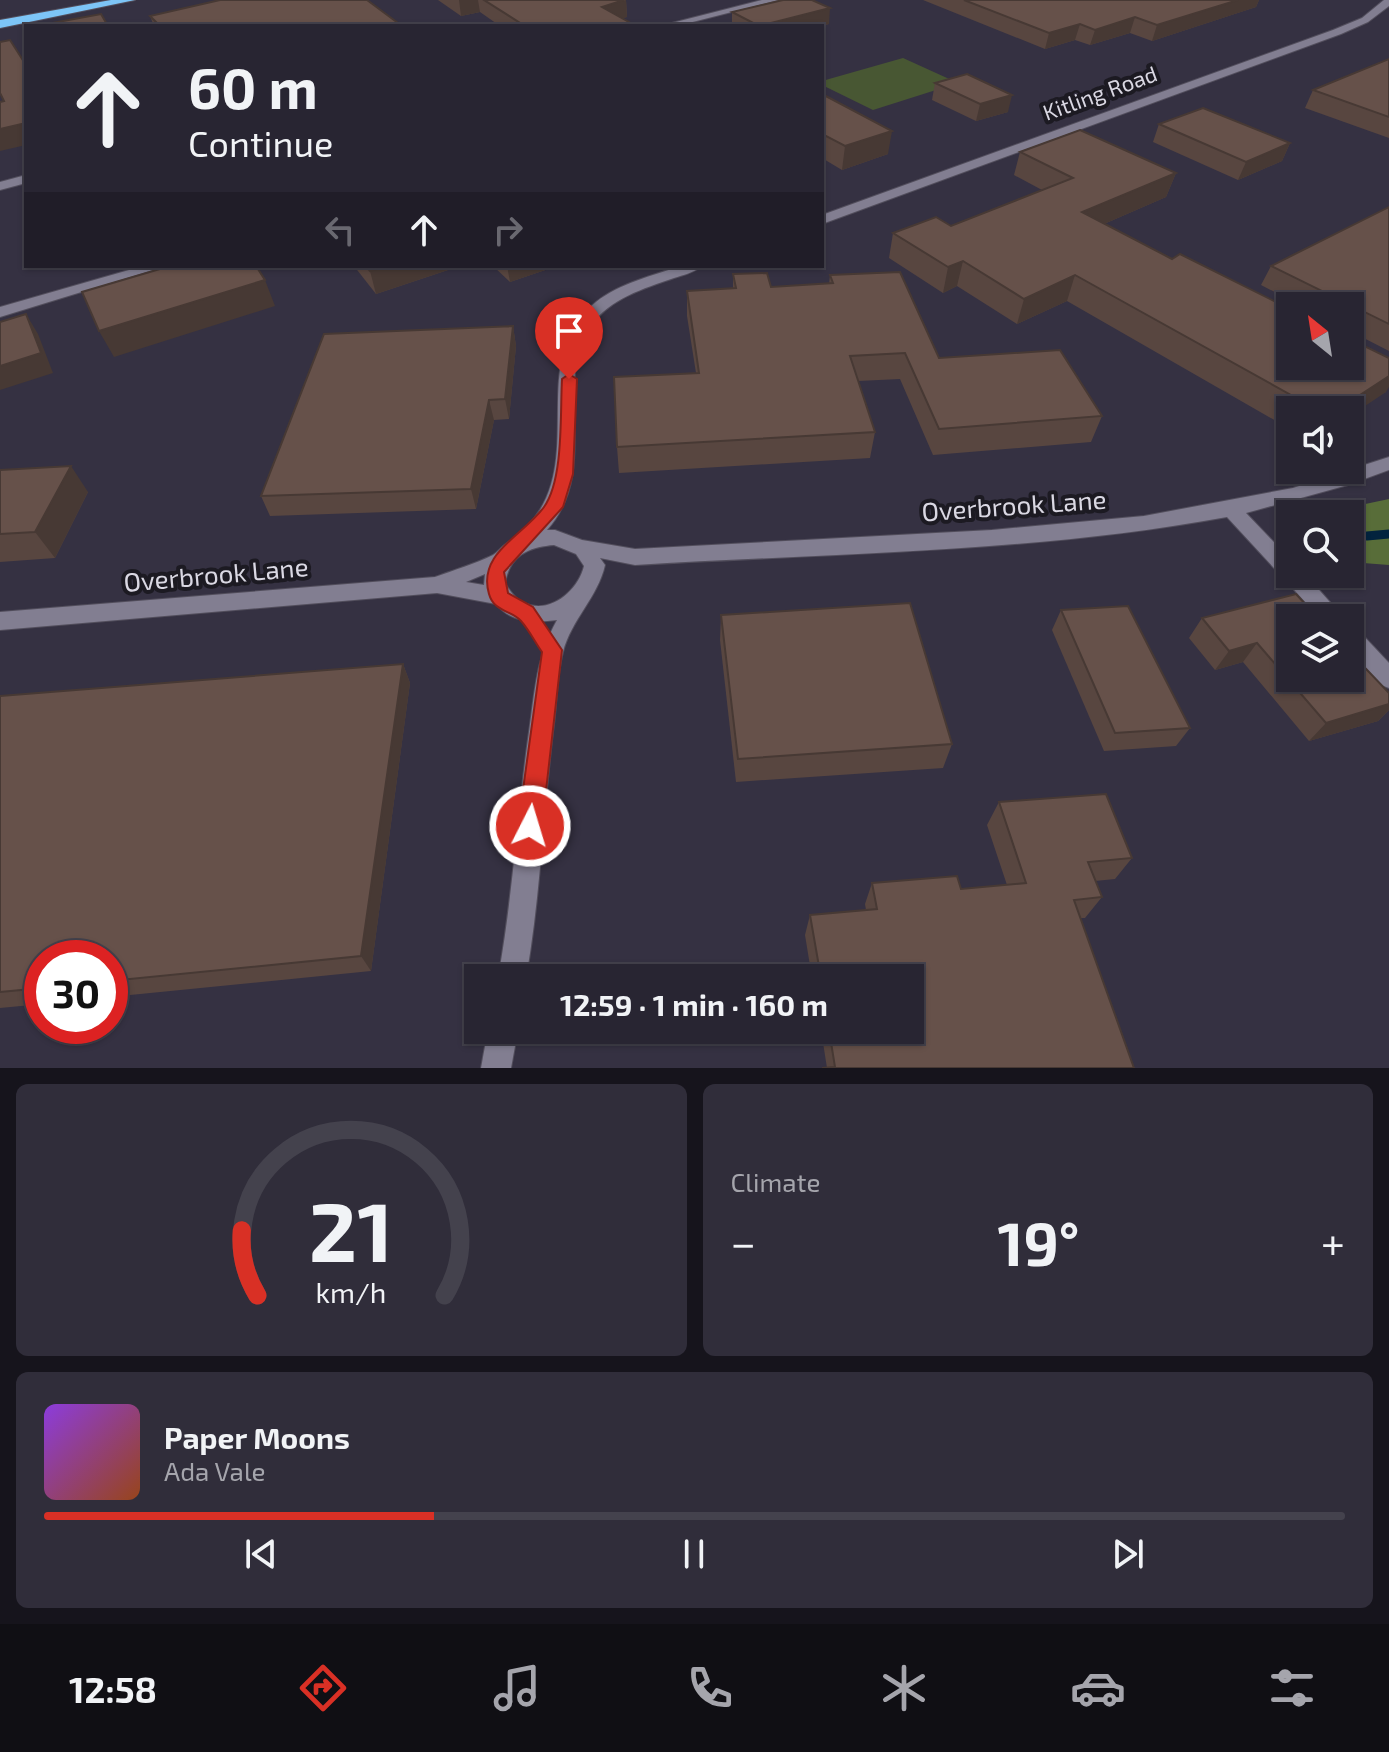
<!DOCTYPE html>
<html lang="en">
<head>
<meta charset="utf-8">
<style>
  body { margin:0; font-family:"Exo 2",sans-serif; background:#302d3a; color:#f1f3f6; height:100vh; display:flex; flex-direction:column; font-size:30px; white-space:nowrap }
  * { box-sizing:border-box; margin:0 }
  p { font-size:26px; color:#a5a5ac }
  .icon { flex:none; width:44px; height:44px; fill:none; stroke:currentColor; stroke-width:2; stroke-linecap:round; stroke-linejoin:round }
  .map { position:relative; height:1068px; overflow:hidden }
  .sheet { display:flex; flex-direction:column; gap:16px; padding:16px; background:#16141c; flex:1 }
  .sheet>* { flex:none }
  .hud { position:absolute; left:24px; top:24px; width:800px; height:244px; border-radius:0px; box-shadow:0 2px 6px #0004,0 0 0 2px #44424d; background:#282532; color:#f1f3f6; overflow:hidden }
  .needle { width:52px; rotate:330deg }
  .buttons { position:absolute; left:1276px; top:292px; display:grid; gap:16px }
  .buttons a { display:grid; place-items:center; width:88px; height:88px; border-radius:0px; background:#282532; box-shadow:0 2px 6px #0004,0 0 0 2px #44424d; font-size:40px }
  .speed { position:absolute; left:24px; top:940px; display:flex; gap:16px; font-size:40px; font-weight:700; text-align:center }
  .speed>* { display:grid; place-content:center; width:104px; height:104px; border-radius:50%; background:#282532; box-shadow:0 2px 6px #0004,0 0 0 2px #44424d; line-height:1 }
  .speed .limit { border:12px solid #d22; background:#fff; color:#111 }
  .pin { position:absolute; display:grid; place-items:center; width:68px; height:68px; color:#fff; margin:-82px -34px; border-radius:50% 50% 50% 0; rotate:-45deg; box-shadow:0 0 8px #0007 }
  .pin .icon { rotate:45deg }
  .me { position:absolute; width:88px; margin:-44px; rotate:5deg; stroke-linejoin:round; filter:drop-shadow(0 0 6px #0008) }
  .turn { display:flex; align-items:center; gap:28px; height:168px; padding:0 32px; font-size:36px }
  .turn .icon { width:104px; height:104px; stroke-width:2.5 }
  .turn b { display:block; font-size:56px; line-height:68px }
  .lanes { display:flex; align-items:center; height:76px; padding:0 32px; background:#0003; justify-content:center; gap:40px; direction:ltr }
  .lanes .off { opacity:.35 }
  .big { font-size:60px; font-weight:700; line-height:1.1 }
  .sheet .widget { flex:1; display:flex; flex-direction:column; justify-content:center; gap:12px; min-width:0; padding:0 28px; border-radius:12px; background:#302d3a }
  .sheet .dial { align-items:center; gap:0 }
  .dial svg { height:208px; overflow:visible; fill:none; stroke:#44424d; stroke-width:7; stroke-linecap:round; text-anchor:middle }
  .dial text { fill:#f1f3f6; stroke:none }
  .song { display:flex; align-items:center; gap:24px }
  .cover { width:96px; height:96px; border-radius:12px; background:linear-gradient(135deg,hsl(270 70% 55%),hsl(20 70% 35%)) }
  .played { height:8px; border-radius:4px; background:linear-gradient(90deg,#d93025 30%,#44424d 30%) }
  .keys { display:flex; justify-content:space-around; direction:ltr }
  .heat { display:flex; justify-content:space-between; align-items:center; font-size:44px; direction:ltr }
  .sheet .tiles { flex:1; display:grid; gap:16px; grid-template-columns:1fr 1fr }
  .widget:last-child { grid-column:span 2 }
  .trip { position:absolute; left:464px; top:964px; width:460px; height:80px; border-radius:0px; background:#282532; box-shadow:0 2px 6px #0004,0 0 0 2px #44424d; font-weight:700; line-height:80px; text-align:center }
  .tab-bar { display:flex; height:128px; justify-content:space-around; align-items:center; background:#100f14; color:#a5a5ac }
  .tab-bar .icon { width:56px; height:56px }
  .tab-bar .on { color:#d93025 }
  .tab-bar b { font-size:36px; color:#f1f3f6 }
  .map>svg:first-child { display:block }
  .green { fill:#485733 }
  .forest { fill:#586d39 }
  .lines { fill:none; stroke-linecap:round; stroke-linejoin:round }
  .stream { stroke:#02233e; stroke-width:9 }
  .street-casing { stroke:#524e5c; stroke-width:2 }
  .highway-casing { stroke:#524e5c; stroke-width:2 }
  .street { fill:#827e91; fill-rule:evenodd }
  .highway { fill:#7dc5f7; fill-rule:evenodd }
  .wall { fill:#584640 }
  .shaded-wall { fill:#473934 }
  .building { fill:#66514a; stroke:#473934; stroke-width:2 }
  .route { fill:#d93025; stroke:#8d1f18; stroke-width:2 }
  .labels { text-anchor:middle; stroke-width:8; stroke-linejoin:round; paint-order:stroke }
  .far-street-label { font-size:22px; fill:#dad8e3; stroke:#1c1a22 }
  .street-label { font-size:26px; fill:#dad8e3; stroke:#1c1a22 }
</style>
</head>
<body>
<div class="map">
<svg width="1389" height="1068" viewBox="0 0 1389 1068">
  <rect width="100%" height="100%" fill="#353142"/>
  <polygon class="green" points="903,58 958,83 873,110 822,85 822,81"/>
  <polygon class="forest" points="1389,499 1389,565 1350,562 1350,514 1332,511"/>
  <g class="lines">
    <polyline class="stream" points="1367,536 1389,534"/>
    <g class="street-casing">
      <g id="street">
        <polygon points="762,0 779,0 677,26 660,26"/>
        <polygon points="1384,0 1389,0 1389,6 1368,22 1341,34 822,224 822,215 1333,30 1362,18"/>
        <polygon points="26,175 26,183 0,190 0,182"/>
        <polygon points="143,266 166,266 0,317 0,307"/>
        <path d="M680,266H701C694,273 683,275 674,278C643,289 610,298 591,326C551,384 602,468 547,530H555L582,540L635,549L992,530L1144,516L1293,488L1389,457V470L1348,485L1246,513L1290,559V574H1305L1344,618H1320L1227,517C1032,553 832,553 635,565L600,558L605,565C598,597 571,620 563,652C557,675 557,701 554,724C543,809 541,894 526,978H498C513,897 517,814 529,732C535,690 536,658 557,620C535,623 511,623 496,604L437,593L0,630V612L435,577C454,570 475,564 493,555C498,552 501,547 507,543C603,480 517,363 596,302C620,283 652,276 680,266ZM554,545L576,554L584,566C578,591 549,616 522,602C515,599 510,590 505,584C509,556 528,547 554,545ZM485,574L484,585L466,582Z"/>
        <polygon points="1350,627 1358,630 1389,663 1389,688 1381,685 1350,651"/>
        <polygon points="488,1030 518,1030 511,1068 481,1068"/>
      </g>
    </g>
    <g class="highway-casing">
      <polygon id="highway" points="111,0 135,0 0,28 0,20"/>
    </g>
    <use href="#street" class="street"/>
    <use href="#highway" class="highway"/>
  </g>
  <g class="wall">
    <polygon points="438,0 626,0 627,17 622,18 636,26 500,26 480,12 461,16"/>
    <polygon points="923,0 1259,0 1256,7 1152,41 1130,33 1090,45 1075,40 1045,49"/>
    <polygon points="732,12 829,24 819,26 732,26"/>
    <polygon points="150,16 402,26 154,26"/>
    <polygon points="1389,59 1389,138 1305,108 1313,90"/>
    <polygon points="935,83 1008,112 976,121 932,100"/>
    <polygon points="822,94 888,154 842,170 822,158"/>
    <polygon points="1159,124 1290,143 1282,161 1238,180 1153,142"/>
    <polygon points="1020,152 1176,173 1166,197 1104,224 1386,392 1350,410 1290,410 1290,429 1067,301 1017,324 957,286 943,293 889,258 893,233 951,226 1042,190 1014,175"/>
    <polygon points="1389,207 1389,351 1350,331 1350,306 1302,306 1261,285 1271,266"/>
    <polygon points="354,266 460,266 376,294"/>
    <polygon points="493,266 557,266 510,282"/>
    <polygon points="733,274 771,287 829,284 830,275 939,358 1102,416 1091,442 933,455 900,379 858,381 875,432 870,458 619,473 617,447 696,373 687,316 687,291 733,288"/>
    <polygon points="513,326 516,346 509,419 494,420 476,509 270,516 261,496"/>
    <polygon points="0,470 88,492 55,558 0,562"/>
    <polygon points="1061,610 1190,728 1176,746 1104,751 1052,630"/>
    <polygon points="721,615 952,744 943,768 736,782 720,640"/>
    <polygon points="1202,618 1389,693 1389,710 1378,721 1309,741 1243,662 1215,670 1189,638"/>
    <polygon points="403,664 410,683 371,971 110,997 110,958 42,958 42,1004 0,1008 0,696"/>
    <polygon points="999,802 1132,858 1115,879 1095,881 1102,897 1085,918 1080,918 1134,1068 827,1068 821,1030 910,1030 910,978 812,978 805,935 810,915 866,910 865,904 872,883 961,889 1007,885 987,825"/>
  </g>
  <g class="shaded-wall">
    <polygon points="459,0 478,0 480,12 461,16"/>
    <polygon points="626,0 627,17 603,25 602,7"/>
    <polygon points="1238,0 1259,0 1256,7 1152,41 1157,25"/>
    <polygon points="830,8 829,24 819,26 759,26"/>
    <polygon points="1135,17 1130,33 1090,45 1095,30"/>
    <polygon points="1080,24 1075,40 1045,49 1049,33"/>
    <polygon points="1012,95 1008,112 976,121 980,104"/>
    <polygon points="26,123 26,145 0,151 0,129"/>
    <polygon points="892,131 888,154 842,170 845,146"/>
    <polygon points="1290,143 1282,161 1238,180 1246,162"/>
    <polygon points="1176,173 1166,197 1074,237 1082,212"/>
    <polygon points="963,261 957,286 943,293 948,267"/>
    <polygon points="385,266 460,266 376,294 370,271"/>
    <polygon points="507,266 557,266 510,282"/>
    <polygon points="1075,275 1067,301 1017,324 1024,299"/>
    <polygon points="265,280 275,306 114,357 99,331"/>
    <polygon points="26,314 38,334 53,373 0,390 0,366"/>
    <polygon points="513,326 516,346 509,419 505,399"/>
    <polygon points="1389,376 1389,387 1386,392 1350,416 1350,410 1337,410"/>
    <polygon points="489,400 494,420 476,509 471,489"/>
    <polygon points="71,466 88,492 55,558 35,532"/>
    <polygon points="1257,643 1243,662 1215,670 1229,651"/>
    <polygon points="403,664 410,683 371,971 361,956"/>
    <polygon points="1389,704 1389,710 1378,721 1309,741 1326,723"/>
  </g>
  <g class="building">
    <polygon points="220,0 367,0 402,26 160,26 150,16"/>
    <polygon points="484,0 624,0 602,7 636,26 525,26"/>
    <polygon points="783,0 812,0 830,8 759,26 732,12"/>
    <polygon points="964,0 1238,0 1157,25 1135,17 1095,30 1080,24 1049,33"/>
    <polygon points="101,14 108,26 36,26"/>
    <polygon points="10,40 26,65 26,123 0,129 0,102 4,101 0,93 0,42"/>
    <polygon points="1389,59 1389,117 1313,90"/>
    <polygon points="967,74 1012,95 980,104 935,83"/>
    <polygon points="822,94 892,131 845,146 822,134"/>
    <polygon points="1203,108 1290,143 1246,162 1159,124"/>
    <polygon points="1080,130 1176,173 1082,212 1172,259 1180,254 1290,309 1290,366 1350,366 1350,339 1389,358 1389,376 1337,410 1318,410 1075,275 1024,299 963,261 948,267 893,233 936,217 951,226 1073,178 1020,152"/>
    <polygon points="1389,207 1389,324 1271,266"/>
    <polygon points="170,266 256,266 265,280 99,331 82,292"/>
    <polygon points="366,266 385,266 370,271"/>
    <polygon points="900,272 939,358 1060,350 1102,416 939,429 905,353 850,356 875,432 617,447 614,377 699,373 687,291 736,288 733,274 767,273 771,287 833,283 830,275"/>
    <polygon points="26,314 41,353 0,366 0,322"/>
    <polygon points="513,326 505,399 489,400 471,489 261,496 324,334"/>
    <polygon points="71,466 35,532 0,534 0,470"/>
    <polygon points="1296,594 1318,618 1290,618 1290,678 1350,678 1350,652 1389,693 1389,704 1326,723 1257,643 1229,651 1202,618"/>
    <polygon points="910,603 952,744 738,759 721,615"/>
    <polygon points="1128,606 1190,728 1115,733 1061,610"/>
    <polygon points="403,664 361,956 110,981 110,958 42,958 42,988 0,992 0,696"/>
    <polygon points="1106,794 1132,858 1088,862 1102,897 1074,900 1134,1068 822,1068 835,1067 829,1030 910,1030 910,978 821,978 810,915 877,909 872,883 957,876 961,889 1026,883 999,802"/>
  </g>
  <path class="route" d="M569,374L577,379L573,474L563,507L504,572L508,593L533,607L562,650L542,826L538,834L530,837L522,834L518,826L542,652C535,642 529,630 521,621C511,610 494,612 489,594C477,553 523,536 544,507C564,479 560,413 562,379Z"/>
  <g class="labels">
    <g class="far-street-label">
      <text transform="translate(1100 93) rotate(-20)" y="8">Kitling Road</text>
    </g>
    <g class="street-label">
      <text transform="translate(1014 506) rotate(-4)" y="9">Overbrook Lane</text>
      <text transform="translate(216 575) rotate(-5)" y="9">Overbrook Lane</text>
    </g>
  </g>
</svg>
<div class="buttons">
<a><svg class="needle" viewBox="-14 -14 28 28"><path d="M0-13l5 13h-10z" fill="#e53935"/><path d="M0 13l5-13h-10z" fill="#a5a5ac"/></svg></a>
<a><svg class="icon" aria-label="sound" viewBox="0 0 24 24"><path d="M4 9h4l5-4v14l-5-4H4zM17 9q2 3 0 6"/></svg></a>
<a><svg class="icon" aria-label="search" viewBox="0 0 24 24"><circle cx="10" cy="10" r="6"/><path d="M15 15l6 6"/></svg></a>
<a><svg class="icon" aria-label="layers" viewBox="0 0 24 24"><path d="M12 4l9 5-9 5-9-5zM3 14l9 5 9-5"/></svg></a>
</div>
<div class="speed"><div class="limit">30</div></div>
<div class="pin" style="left:569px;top:379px;background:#d93025"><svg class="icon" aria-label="arrive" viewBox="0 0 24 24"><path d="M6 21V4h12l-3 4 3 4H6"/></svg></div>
<svg class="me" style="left:530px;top:826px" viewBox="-20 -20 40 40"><circle r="17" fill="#d93025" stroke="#fff" stroke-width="3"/><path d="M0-11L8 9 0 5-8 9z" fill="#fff"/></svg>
<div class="trip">12:59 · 1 min · 160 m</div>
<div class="hud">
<div class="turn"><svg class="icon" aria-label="ahead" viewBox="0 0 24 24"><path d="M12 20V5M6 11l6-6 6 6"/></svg><div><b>60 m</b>Continue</div></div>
<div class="lanes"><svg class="icon off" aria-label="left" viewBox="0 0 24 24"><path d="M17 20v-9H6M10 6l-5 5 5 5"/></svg><svg class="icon" aria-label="ahead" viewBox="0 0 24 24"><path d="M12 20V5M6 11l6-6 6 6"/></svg><svg class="icon off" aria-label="right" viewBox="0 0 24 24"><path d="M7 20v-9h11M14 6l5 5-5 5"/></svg></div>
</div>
</div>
<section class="sheet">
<div class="tiles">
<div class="widget dial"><svg viewBox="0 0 100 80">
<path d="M14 69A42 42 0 1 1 86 69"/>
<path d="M14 69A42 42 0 0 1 8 44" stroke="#d93025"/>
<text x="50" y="56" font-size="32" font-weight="700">21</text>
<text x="50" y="72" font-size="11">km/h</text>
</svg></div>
<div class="widget"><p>Climate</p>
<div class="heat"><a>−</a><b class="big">19°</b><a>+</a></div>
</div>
<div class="widget">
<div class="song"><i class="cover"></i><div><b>Paper Moons</b><p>Ada Vale</p></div></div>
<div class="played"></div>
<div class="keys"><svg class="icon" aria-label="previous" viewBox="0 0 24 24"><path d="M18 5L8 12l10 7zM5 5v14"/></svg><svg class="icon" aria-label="pause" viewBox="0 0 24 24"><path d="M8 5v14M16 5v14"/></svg><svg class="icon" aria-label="next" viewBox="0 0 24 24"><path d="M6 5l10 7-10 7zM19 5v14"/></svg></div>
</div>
</div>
</section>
<nav class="tab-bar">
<b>12:58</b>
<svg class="icon on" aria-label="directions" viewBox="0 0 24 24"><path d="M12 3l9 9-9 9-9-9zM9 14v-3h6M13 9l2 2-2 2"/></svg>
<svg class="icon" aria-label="music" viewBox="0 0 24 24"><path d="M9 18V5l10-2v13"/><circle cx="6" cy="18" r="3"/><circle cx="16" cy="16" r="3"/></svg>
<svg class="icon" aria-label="phone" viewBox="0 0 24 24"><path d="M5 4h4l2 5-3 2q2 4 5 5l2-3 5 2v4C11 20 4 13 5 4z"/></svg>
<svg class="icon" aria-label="climate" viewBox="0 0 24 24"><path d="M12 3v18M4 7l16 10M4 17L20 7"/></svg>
<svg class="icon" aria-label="car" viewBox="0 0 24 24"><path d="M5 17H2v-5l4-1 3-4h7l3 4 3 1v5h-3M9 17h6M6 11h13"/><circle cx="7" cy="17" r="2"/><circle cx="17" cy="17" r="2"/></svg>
<svg class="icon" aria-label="filters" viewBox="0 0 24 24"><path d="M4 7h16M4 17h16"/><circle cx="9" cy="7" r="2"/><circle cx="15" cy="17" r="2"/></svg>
</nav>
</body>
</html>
